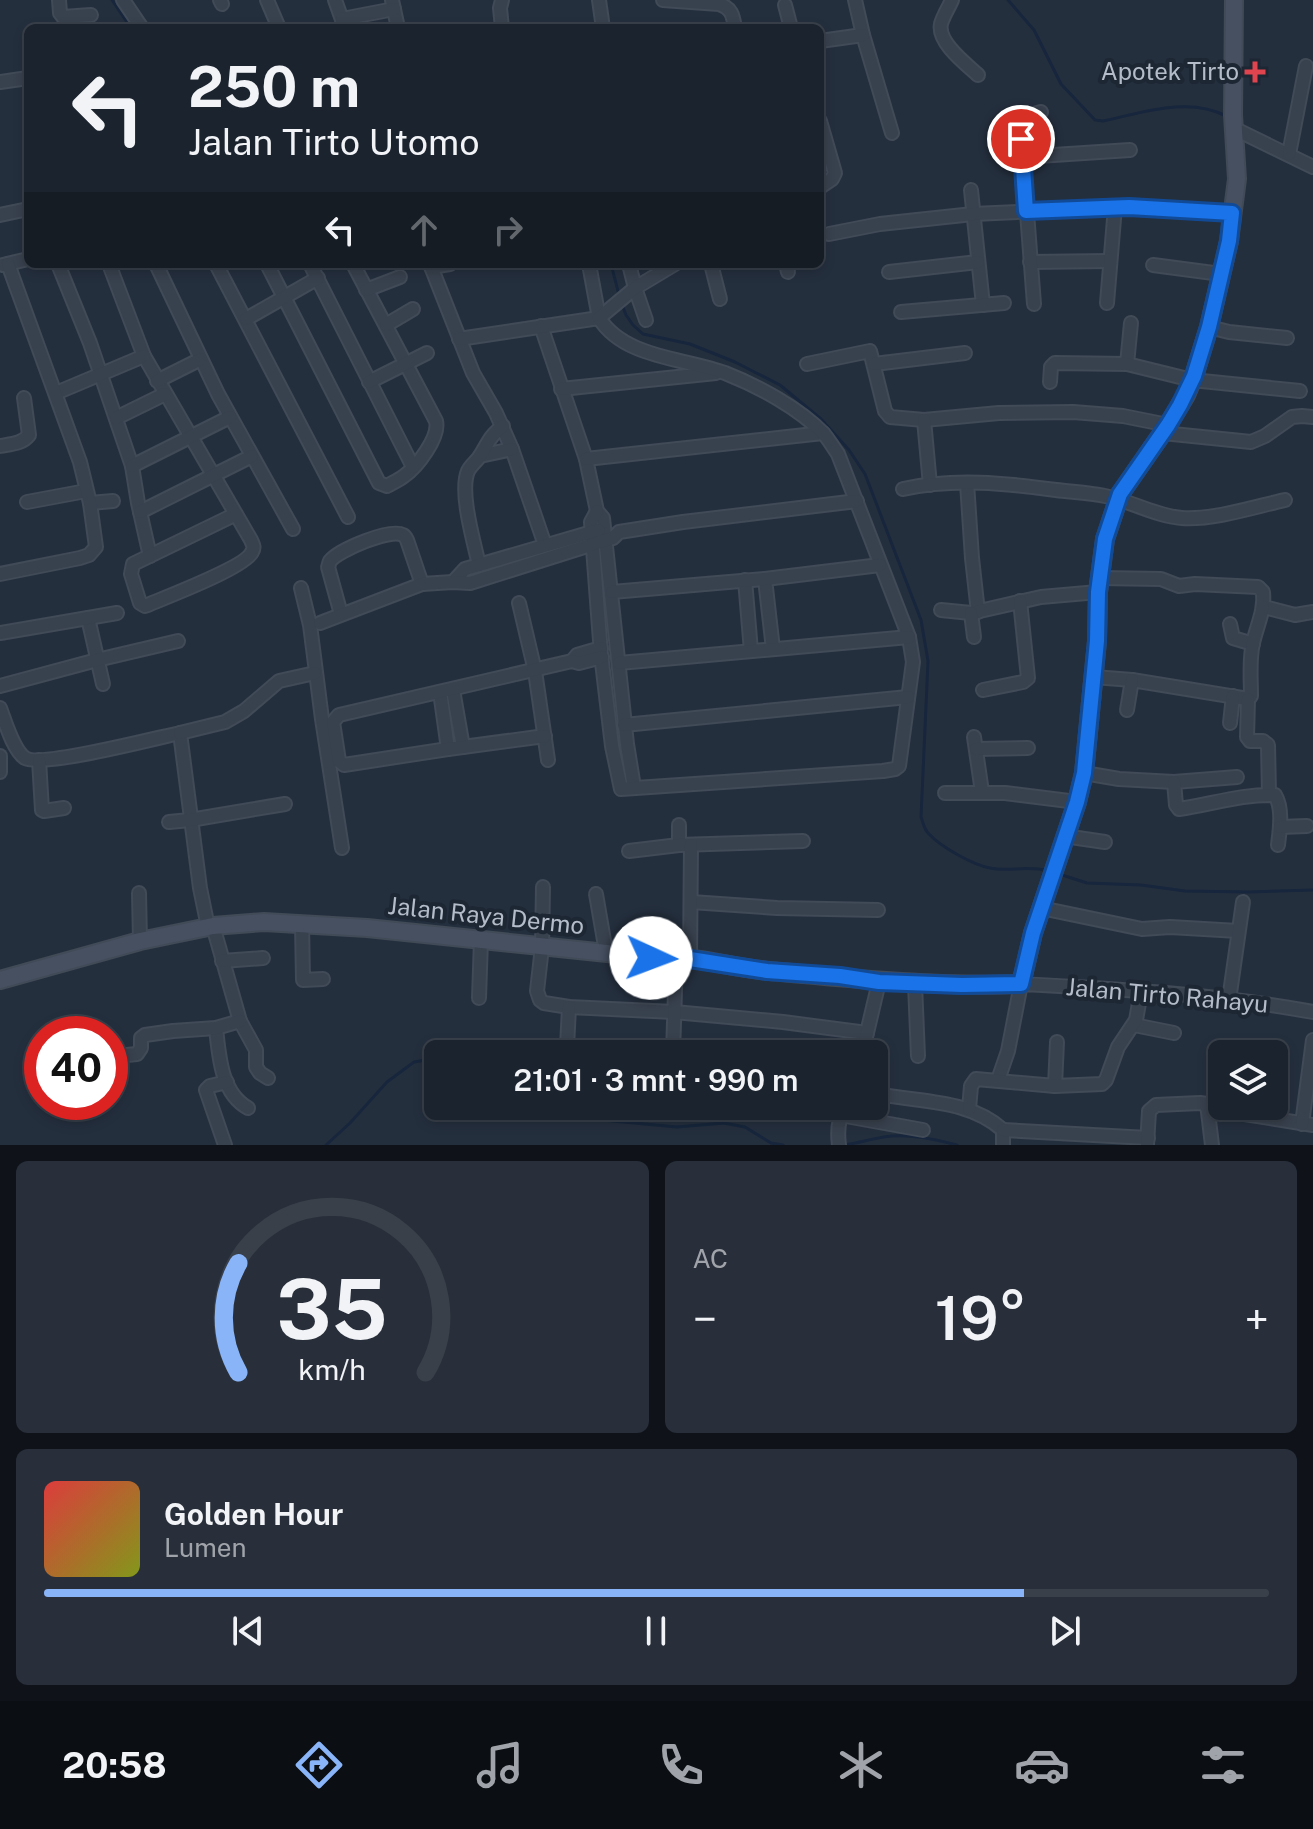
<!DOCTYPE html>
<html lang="id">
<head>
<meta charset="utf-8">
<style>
  body { margin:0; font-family:"Public Sans",sans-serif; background:#282f3a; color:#f1f3f6; height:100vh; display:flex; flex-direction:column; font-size:30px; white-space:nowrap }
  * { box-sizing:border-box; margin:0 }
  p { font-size:26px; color:#a0a4aa }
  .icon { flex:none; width:44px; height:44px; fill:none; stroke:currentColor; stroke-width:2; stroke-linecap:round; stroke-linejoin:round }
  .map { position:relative; height:1145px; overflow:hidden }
  .sheet { display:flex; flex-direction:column; gap:16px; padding:16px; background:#0f1319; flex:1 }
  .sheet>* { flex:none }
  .top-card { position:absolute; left:24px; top:24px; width:800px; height:244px; border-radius:12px; box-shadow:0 4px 12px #0003,0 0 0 2px #39404a; background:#1b232e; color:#f1f3f6; overflow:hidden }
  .buttons { position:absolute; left:1208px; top:1040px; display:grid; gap:16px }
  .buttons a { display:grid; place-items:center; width:80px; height:80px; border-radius:12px; background:#1b232e; box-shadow:0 4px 12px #0003,0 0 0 2px #39404a; font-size:40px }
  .speed { position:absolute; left:24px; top:1016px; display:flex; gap:16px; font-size:40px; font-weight:700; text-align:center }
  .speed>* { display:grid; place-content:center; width:104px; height:104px; border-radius:50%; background:#1b232e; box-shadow:0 4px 12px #0003,0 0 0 2px #39404a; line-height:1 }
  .speed .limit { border:12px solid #d22; background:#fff; color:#111 }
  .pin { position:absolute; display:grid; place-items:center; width:68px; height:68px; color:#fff; margin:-34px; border:4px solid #fff; border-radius:50%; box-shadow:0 2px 8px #0007 }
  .me { position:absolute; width:88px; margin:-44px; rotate:92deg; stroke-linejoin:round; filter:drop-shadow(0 0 6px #0008) }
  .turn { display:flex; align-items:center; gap:28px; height:168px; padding:0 32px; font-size:36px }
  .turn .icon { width:104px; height:104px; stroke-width:2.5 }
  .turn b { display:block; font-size:56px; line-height:68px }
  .lanes { display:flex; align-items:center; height:76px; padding:0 32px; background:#0003; justify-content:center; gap:40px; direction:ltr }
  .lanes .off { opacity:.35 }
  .big { font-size:60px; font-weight:600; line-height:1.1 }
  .sheet .card { flex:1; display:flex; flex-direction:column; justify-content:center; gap:12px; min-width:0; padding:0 28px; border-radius:12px; background:#282f3a }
  .sheet .dial { align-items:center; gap:0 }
  .dial svg { height:208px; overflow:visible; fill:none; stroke:#39404a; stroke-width:7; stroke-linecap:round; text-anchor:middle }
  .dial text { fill:#f1f3f6; stroke:none }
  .song { display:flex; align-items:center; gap:24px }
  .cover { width:96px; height:96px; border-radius:12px; background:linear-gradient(135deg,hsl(0 70% 55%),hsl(70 70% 35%)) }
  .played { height:8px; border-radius:4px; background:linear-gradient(90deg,#8ab4f8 80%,#39404a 80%) }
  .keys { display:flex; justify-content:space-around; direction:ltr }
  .heat { display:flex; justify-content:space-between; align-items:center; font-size:44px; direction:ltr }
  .sheet .tiles { flex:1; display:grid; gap:16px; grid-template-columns:1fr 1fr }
  .card:last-child { grid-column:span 2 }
  .trip { position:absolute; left:424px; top:1040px; width:464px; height:80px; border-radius:12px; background:#1b232e; box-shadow:0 4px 12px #0003,0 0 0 2px #39404a; font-weight:600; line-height:80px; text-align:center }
  .tabs { display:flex; height:128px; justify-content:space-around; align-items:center; background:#0b0e12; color:#a0a4aa }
  .tabs .icon { width:56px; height:56px }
  .tabs .on { color:#8ab4f8 }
  .tabs b { font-size:36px; color:#f1f3f6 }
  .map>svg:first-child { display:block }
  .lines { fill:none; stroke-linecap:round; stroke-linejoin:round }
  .stream { stroke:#17263c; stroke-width:3 }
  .street-casing { stroke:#414a57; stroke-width:16 }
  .secondary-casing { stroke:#414a57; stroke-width:20 }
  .street { stroke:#38414e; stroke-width:12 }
  .secondary { stroke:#465061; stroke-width:16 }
  .route-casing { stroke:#114b97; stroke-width:20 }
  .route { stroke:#1a73e8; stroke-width:14 }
  .health-dot { fill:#e0444e; stroke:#1d2633; stroke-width:3 }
  .labels { text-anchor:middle; stroke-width:8; stroke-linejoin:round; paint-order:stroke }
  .poi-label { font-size:24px; fill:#b4bcc9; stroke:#1d2633; text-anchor:end }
  .street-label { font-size:24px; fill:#b4bcc9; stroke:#1d2633 }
</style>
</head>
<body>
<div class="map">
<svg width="1313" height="1145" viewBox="0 0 1313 1145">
  <rect width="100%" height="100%" fill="#242f3e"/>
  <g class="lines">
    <g class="stream">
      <polyline points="112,0 131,28"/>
      <path d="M1008,0L1034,30L1061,84L1095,120L1103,121C1141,113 1189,96 1226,116"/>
      <polyline points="611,264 619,295"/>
      <path d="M621,302L626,315L633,325L643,334L690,344L735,362L780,385L821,419L849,450L865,474L921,620L928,661L921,817C923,822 924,830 929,834C941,847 973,865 990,868C1009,872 1028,865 1048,871"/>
      <polyline points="1059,874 1087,883 1141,885 1185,891 1249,892 1313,890"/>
      <polyline points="589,1106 601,1119 613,1121 677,1127 724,1123 745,1127 771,1143 783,1145"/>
      <polyline points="326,1145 350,1123 387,1082 414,1062 426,1060 438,1066"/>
      <path d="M845,1145C858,1143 871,1139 884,1137C908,1133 933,1139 957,1145"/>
    </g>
    <g class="street-casing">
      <g id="street">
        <polyline points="59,0 60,13 63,17 91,15"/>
        <polyline points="123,0 142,28"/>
        <polyline points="220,0 222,4"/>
        <polyline points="267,0 279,28"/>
        <polyline points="335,0 345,28"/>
        <polyline points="392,0 398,28"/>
        <polyline points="599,0 603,28"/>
        <path d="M663,0L719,4C732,8 733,16 735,28"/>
        <polyline points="855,0 863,35 892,133"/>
        <path d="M952,0C949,7 943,16 941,24C937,42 966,64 978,75"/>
        <polyline points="785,5 791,28"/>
        <polyline points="342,19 394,9"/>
        <polyline points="502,28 500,8 502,0"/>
        <polyline points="820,41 863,35"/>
        <polyline points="0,82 28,78"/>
        <polyline points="820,121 835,173 832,179 820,187"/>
        <polyline points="1233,128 1313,167"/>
        <polyline points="1289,154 1306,66"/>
        <polyline points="1023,157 1130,150"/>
        <polyline points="971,190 983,305"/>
        <polyline points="0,215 28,209"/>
        <polyline points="829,234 880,224 973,214 1129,207 1232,213"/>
        <polyline points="1030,262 1110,261"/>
        <polyline points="58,264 90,343 132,466 138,503 150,556"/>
        <path d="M109,264L144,356L251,540C253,545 255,547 252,552C246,567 164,598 145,606L140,603L131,574L133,564L236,514"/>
        <polyline points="156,264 218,394 293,529"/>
        <polyline points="216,264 348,517"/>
        <path d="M267,264L379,483L387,486C392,483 399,480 404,476C417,467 440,437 436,421L353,264"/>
        <polyline points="310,264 413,467"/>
        <polyline points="430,264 473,373 496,413 512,449 545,545"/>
        <polyline points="629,264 635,288 646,320"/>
        <polyline points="711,264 720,299"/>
        <polyline points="786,264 788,272"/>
        <polyline points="3,265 28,259"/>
        <polyline points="1153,265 1221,274"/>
        <polyline points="431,267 450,264"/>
        <polyline points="889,272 978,262"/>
        <polyline points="366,290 400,277"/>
        <polyline points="1107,303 1115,207"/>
        <polyline points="1034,304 1020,121 1024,117 1041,112"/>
        <polyline points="901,312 1004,303"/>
        <polyline points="246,319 318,278"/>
        <polyline points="386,325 413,309"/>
        <polyline points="541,326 586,459 597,511 603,518 627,744 634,787"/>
        <polyline points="1209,327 1229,332 1287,338"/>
        <polyline points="459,339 599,318 589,264"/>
        <polyline points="807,364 870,351 885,411 890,417 924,420 999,413 1073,412 1123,416 1168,425"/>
        <polyline points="874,364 965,353"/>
        <polyline points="1127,364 1131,323"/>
        <polyline points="157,381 201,359"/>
        <polyline points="369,382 427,353"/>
        <polyline points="1050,382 1051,367 1055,363 1127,364 1192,380 1300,391"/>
        <polyline points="561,389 716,373"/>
        <polyline points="56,393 144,356"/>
        <polyline points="116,418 165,394"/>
        <polyline points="924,420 930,485"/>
        <polyline points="1163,433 1251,442 1265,436 1292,417 1302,416 1313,417"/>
        <path d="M0,446C11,444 22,444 29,435L24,398"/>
        <polyline points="480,456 512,449"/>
        <polyline points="586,459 823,433"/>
        <polyline points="132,466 230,417"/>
        <polyline points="967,483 972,558 978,612"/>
        <path d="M903,489C953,478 1006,483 1056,490C1072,492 1089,493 1105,496C1131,501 1155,516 1182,518C1214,520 1254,507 1285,500"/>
        <polyline points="27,502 86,491"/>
        <polyline points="90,503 113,501"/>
        <path d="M597,511L591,522L601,654L612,746L621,789L883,771L895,769L899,766L913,662L909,637L838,454C833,447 829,440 824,434C799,408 758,386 725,373C684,358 624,358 599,318L635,288L675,264"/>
        <polyline points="140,512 252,456"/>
        <path d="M479,565C474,542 459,492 468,471C471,465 476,462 480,456C489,442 488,438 503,426"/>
        <polyline points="0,574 80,558 89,555 96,547 90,503 80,462 8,264"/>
        <polyline points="765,579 773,649"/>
        <polyline points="745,580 751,651"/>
        <polyline points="453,582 465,569 599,530"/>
        <polyline points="301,588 310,625 322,719 342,848"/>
        <polyline points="612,592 765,579 880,565"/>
        <polyline points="519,603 535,671 548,760"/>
        <polyline points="1264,607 1295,615 1313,612"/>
        <polyline points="941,610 971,613 1041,597 1098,592"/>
        <polyline points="971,613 974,637"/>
        <path d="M341,614L328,567C329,565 329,563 330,561C339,550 390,528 403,535C405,536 406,538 407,540L422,584"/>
        <polyline points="88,618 103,684"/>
        <polyline points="320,623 422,584 453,582 470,583 606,540 613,538 619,532 683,522 857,501"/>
        <polyline points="1230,624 1233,638 1253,644"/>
        <polyline points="0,633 117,613"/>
        <polyline points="572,661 577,655 601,648"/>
        <polyline points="619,663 909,637"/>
        <path d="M1094,677L1132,680L1248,699L1251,696C1251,679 1249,660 1253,643C1257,625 1265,611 1263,592L1258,587L1195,584L1179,586L1161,579L1100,578"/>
        <polyline points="0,686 97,660 178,641"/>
        <polyline points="453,690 463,747"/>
        <polyline points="983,690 1023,682 1028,678 1020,601"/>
        <polyline points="440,692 448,749"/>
        <polyline points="1248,699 1247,737 1250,741 1263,741 1268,745 1269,794"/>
        <path d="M0,708C5,721 13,750 25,758C41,768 156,738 180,733L200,888L208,927"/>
        <polyline points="1127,710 1132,680"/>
        <polyline points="1230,723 1233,696"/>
        <polyline points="624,725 908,697"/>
        <polyline points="180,733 225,722 244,711 279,681 315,673"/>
        <polyline points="545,736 448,749 344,765 339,761 333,722 339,715 572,661 579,663 602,657"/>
        <polyline points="974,737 982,792"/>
        <polyline points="976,749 1028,748"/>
        <polyline points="0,756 0,772"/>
        <polyline points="39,760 42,810 44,811 64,808"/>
        <polyline points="1084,773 1119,779 1174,782 1237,777"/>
        <path d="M1174,782L1176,805L1179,809C1213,804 1241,794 1275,795C1283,808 1280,829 1278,845"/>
        <polyline points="945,793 1005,793 1077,802"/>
        <polyline points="169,822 190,820 285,804"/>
        <polyline points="679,825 679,845"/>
        <polyline points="1280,827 1307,826"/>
        <polyline points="1064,836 1105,842"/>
        <polyline points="629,851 679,845 803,841"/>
        <polyline points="543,887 542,947 537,991 540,1000 544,1003 569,1007 674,1012 783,1022 867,1033"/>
        <polyline points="139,893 140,941"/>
        <polyline points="596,894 606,952"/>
        <polyline points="691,902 777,908 878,910"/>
        <polyline points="1041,908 1142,929 1170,927 1238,931"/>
        <polyline points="302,924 303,980 323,979"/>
        <polyline points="213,926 240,1021 256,1050 256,1067 260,1073 268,1078"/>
        <polyline points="690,959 691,845"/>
        <polyline points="222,961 263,958"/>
        <polyline points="915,984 918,1056"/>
        <polyline points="479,998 481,940"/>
        <polyline points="1229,1000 1243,902"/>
        <polyline points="569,1007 567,1047 573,1053 580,1054"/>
        <polyline points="1134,1025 1174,1033"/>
        <path d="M216,1028C219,1056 221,1093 248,1108"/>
        <polyline points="110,1053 117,1056 137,1054 141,1048 141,1038 145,1035 173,1031 216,1028 240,1021"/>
        <polyline points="673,1054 676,959"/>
        <polyline points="862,1054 879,982"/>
        <path d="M998,1080L1008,1051L1021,984C1118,989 1217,994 1313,1012"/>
        <polyline points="1055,1086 1057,1042"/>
        <path d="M874,1093C919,1103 967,1098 1003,1130V1145"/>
        <polyline points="1207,1108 1313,1125"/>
        <polyline points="969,1109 971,1086 976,1079 1055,1086 1102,1084 1106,1080 1118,1047 1136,1020 1141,992"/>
        <polyline points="840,1115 923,1130"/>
        <polyline points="1302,1124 1313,1040"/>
        <polyline points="1003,1130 1148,1138"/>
        <polyline points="225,1145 206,1090 210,1086 227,1082"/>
        <path d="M839,1145C837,1131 838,1119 845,1106"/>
        <polyline points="1147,1145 1149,1111 1156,1105 1200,1103 1207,1104 1212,1145"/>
      </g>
    </g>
    <g class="secondary-casing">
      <path id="secondary" d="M0,980L140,941L213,926L264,922L367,928L655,958C667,958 679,958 692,959C718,962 744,969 770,971C854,979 936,987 1021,984L1033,933L1077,802L1084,773L1097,641L1098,592L1105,539L1120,494L1168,425L1186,395L1194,376L1209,327L1229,241L1237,179L1233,115L1234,0"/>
    </g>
    <use href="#street" class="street"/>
    <use href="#secondary" class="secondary"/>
  </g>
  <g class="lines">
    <g class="route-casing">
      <polyline id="route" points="651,958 690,959 767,971 840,976 879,982 962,985 1021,984 1033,933 1077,802 1084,773 1097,641 1098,592 1105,539 1120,494 1168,425 1180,405 1194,376 1209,327 1229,241 1232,213 1129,207 1026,211 1021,139"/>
    </g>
    <use href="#route" class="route"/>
  </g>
  <path class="health-dot" d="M1251 60h8v8h8v8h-8v8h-8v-8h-8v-8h8z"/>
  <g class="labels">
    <g class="poi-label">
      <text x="1239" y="80">Apotek Tirto</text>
    </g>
    <g class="street-label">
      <text transform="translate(486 916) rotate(6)" y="8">Jalan Raya Dermo</text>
      <text transform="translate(1167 996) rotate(5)" y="8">Jalan Tirto Rahayu</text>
    </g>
  </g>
</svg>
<div class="buttons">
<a><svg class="icon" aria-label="layers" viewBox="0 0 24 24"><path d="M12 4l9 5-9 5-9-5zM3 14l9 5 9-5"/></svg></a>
</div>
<div class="speed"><div class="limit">40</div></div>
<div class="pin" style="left:1021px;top:139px;background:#d93025"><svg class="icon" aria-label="arrive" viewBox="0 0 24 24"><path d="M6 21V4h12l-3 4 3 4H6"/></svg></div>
<svg class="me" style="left:651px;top:958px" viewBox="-20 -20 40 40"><circle r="19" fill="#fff"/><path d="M0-13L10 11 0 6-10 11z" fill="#1a73e8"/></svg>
<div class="trip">21:01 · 3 mnt · 990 m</div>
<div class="top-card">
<div class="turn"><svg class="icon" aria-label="left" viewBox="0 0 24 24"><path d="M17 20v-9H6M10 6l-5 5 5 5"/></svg><div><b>250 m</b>Jalan Tirto Utomo</div></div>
<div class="lanes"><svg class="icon" aria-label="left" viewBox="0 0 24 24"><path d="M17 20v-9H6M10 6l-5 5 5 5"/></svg><svg class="icon off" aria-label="ahead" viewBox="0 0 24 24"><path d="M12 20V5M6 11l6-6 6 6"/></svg><svg class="icon off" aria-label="right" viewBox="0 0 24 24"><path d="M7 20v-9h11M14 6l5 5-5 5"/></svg></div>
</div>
</div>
<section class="sheet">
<div class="tiles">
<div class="card dial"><svg viewBox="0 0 100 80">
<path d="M14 69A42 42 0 1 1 86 69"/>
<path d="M14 69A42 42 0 0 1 14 27" stroke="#8ab4f8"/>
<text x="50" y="56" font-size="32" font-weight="700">35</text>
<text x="50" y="72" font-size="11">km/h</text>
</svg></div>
<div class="card"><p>AC</p>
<div class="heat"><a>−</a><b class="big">19°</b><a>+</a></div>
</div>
<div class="card">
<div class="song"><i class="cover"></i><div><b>Golden Hour</b><p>Lumen</p></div></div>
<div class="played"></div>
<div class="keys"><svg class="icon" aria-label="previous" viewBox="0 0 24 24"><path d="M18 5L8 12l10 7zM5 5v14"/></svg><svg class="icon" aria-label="pause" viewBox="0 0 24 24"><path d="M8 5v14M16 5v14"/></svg><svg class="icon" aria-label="next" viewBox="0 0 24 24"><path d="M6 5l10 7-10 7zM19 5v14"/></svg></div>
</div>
</div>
</section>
<nav class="tabs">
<b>20:58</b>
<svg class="icon on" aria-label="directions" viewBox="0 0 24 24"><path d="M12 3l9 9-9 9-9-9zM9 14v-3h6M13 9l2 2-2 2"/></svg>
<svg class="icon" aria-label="music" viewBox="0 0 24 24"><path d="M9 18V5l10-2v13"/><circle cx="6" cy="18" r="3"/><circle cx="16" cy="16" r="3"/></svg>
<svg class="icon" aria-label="phone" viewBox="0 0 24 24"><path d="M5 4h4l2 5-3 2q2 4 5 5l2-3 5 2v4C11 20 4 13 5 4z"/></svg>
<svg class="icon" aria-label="climate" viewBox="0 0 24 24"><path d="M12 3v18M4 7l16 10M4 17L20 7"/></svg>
<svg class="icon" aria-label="car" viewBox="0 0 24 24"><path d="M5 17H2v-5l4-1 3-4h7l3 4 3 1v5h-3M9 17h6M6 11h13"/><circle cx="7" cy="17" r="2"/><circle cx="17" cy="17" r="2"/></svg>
<svg class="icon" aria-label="filters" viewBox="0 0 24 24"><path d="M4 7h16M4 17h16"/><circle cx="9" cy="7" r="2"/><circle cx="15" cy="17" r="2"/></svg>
</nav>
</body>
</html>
